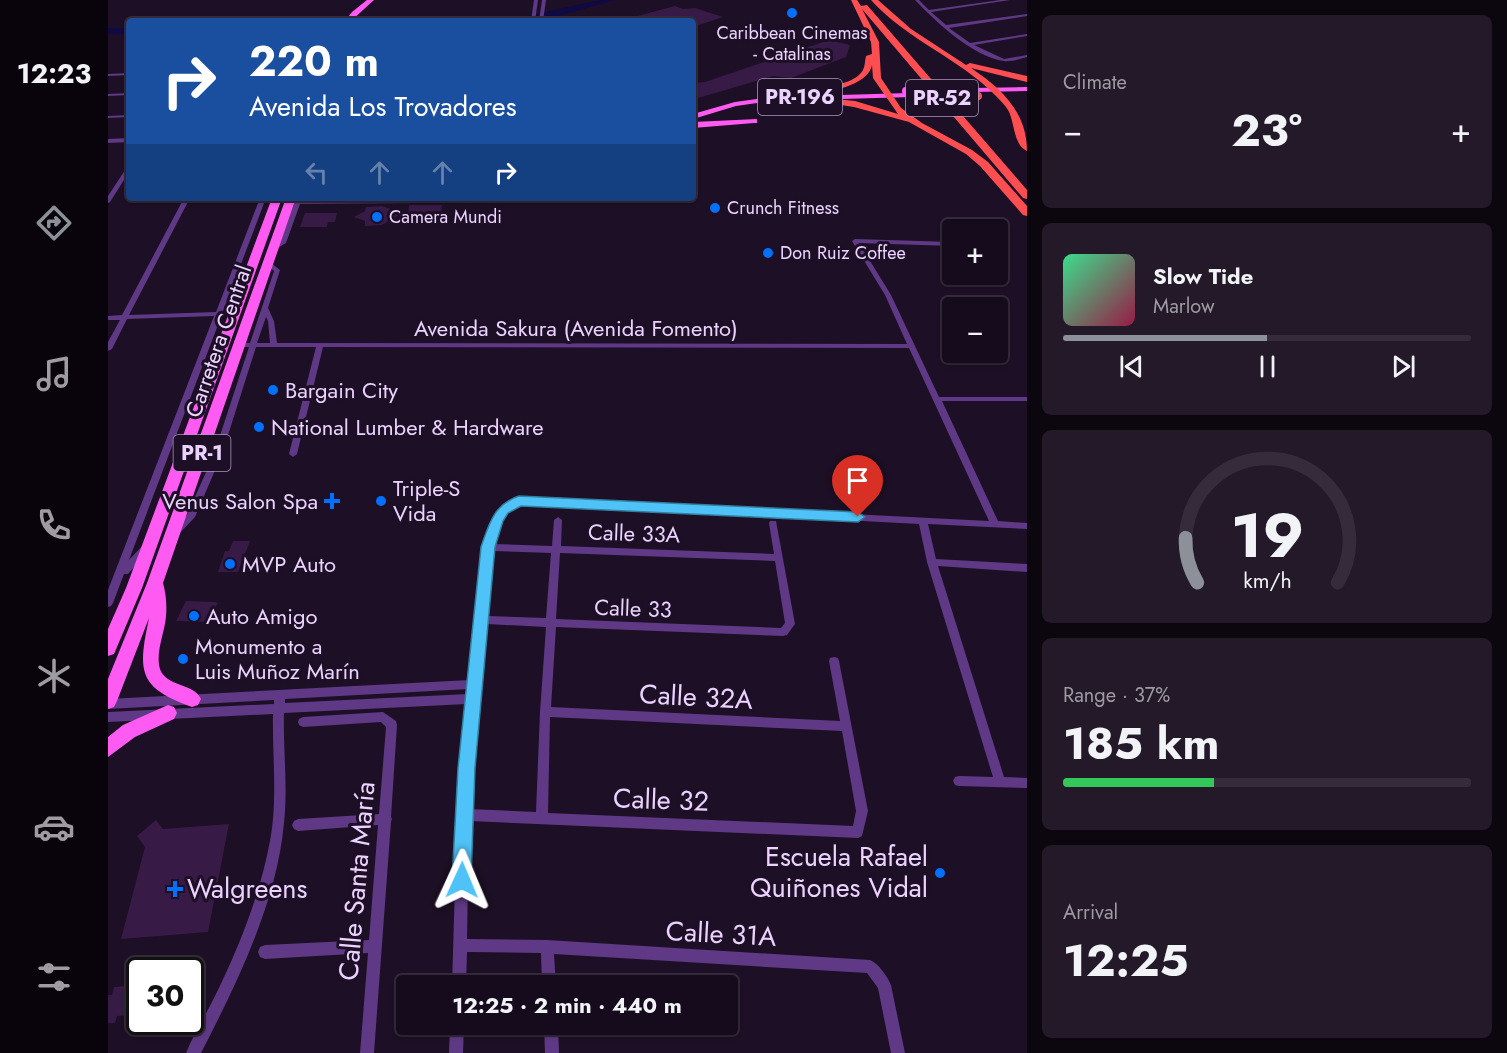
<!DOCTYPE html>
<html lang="en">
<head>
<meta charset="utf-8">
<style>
  body { margin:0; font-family:Jost,sans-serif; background:#231929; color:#f1f3f6; height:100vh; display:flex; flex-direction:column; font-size:22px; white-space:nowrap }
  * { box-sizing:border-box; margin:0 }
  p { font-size:20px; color:#9e9ba3 }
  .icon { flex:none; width:33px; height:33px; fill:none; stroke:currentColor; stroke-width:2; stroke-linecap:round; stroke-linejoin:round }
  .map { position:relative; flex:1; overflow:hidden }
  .panel { display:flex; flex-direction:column; gap:15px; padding:15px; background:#0c060f; width:480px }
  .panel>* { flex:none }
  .top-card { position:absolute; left:18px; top:18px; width:570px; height:183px; border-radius:6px; box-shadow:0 2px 4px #0004,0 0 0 2px #352b3b; background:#1a4fa0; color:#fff; overflow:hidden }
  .controls { position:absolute; left:834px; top:219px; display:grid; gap:12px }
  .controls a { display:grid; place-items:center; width:66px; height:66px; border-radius:6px; background:#160b1c; box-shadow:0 2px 4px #0004,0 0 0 2px #352b3b; font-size:30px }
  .speed { position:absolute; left:18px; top:957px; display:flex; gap:12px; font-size:30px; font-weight:700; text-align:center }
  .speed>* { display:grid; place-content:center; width:78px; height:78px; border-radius:50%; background:#160b1c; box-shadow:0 2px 4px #0004,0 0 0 2px #352b3b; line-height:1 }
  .speed .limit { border:3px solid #111; border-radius:9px; background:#fff; color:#111 }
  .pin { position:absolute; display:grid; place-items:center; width:51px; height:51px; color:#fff; margin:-62px -26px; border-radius:50% 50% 50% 0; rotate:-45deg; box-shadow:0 0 6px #0007 }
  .pin .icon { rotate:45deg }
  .me { position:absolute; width:66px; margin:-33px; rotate:1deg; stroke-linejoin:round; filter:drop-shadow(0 0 4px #0008) }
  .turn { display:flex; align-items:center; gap:21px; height:126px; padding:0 24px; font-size:27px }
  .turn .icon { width:78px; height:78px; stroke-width:2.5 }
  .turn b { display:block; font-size:42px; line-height:51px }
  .lanes { display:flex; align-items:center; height:57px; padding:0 24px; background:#0003; justify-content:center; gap:30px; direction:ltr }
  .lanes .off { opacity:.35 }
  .big { font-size:45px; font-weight:700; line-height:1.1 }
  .panel .tile { flex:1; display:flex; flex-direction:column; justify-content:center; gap:9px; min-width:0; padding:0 21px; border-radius:9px; background:#231929 }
  .panel .dial { align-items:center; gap:0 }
  .dial svg { height:156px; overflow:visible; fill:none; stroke:#352b3b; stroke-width:7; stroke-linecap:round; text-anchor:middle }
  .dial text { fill:#f1f3f6; stroke:none }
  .song { display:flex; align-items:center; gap:18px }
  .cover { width:72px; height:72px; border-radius:9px; background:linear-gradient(135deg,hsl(150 70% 55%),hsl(340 70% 35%)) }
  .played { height:6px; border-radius:3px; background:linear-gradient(90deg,#8c9099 50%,#352b3b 50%) }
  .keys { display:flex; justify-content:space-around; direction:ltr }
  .heat { display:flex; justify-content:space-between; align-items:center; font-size:33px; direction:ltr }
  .charge { height:9px; border-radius:4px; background:linear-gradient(90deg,#34c759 37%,#352b3b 0) }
  .trip { position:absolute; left:288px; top:975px; width:342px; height:60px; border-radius:6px; background:#160b1c; box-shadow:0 2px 4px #0004,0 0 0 2px #352b3b; font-weight:700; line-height:60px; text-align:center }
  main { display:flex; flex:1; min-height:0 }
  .tab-bar { display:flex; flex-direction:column; width:108px; justify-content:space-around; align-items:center; background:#09040b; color:#9e9ba3 }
  .tab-bar .icon { width:42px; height:42px }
  .tab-bar .selected { color:#8c9099 }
  .tab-bar b { font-size:27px; color:#f1f3f6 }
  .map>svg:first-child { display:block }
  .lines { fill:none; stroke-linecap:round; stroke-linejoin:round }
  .river { fill:#0f0a43; fill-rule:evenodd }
  .building { fill:#381a46 }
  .minor { fill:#5f3985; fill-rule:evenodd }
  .tertiary { fill:#5f3985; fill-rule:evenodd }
  .primary { fill:#ff5af1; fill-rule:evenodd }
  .motorway { fill:#ff4e51; fill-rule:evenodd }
  .primary-bridge { stroke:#ff5af1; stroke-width:8 }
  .motorway-bridge { stroke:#ff4e51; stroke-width:8 }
  .route { fill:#4fc3f7; stroke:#337fa1; stroke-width:1.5 }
  .poi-dot { fill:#0070fe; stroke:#1d0f25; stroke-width:2 }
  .labels { text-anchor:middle; stroke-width:6; stroke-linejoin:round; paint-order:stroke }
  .far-poi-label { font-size:18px; fill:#ecd3ff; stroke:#1d0f25; text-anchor:start }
  .shield { fill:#1d0f25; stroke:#ae98be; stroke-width:1.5 }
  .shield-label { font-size:21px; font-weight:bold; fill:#ecd3ff }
  .street-label { font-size:22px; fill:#ecd3ff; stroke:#1d0f25 }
  .poi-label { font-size:22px; fill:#ecd3ff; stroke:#1d0f25; text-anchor:start }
  .near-street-label { font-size:27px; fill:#ecd3ff; stroke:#1d0f25 }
  .near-poi-label { font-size:27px; fill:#ecd3ff; stroke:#1d0f25; text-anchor:end }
</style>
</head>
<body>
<main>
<nav class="tab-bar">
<b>12:23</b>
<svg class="icon selected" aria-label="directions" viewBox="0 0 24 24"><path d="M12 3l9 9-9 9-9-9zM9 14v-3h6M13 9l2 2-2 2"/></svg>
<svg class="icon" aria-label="music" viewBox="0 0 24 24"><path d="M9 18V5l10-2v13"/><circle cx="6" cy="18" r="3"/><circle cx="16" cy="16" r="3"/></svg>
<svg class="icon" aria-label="phone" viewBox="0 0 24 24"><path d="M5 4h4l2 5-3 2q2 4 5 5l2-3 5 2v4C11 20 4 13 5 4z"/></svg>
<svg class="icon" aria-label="climate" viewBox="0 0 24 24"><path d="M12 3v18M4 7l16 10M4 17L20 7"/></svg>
<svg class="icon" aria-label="car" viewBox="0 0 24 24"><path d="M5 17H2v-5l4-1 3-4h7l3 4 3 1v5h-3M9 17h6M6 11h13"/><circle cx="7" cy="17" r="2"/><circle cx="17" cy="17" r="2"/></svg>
<svg class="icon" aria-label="filters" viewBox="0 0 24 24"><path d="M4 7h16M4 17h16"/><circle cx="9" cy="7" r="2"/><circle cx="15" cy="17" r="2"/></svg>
</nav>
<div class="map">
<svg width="919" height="1053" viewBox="0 0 919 1053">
  <rect width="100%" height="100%" fill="#1d0f25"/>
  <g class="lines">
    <g class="river">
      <polygon points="493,0 507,0 443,18 395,21"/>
      <rect x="0" y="28" width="21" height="6"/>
    </g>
  </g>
  <g class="building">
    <polygon points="567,6 575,9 587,8 615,17 585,27 585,21 523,21 522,18"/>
    <polygon points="721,40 742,45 738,57 683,78 665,76 590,98 585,96 585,83 597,82"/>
    <polygon points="301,205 334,205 333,214 300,215"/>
    <polygon points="274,206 294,213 274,225 257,226 257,221 246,217 257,211 258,207"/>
    <polygon points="197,213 229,213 227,222 220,222 219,227 192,227"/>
    <polygon points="125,541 142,541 130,572 110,572 117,551 121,551"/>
    <polygon points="78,601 107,602 110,603 99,622 68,621"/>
    <polygon points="48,820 55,829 121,824 100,932 13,939 37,847 29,836"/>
    <polygon points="32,985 32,1015 9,1016 7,1023 0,1023 0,995 4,995 6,987"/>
  </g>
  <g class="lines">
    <g class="minor">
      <polygon points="426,0 430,0 427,21 423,21"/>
      <polygon points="434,0 438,0 435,21 431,21"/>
      <path d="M807,0H811L821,10L892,0H902L823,12L838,25L919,14V16L841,28L862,43L919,34V36L866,45L896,59L919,55V57C912,59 903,62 896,61C865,57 827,21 807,0Z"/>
      <polygon points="21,73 21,75 0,76 0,74"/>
      <polygon points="21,93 21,95 0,96 0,94"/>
      <polygon points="21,115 21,117 0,118 0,116"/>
      <polygon points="21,166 21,172 2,202 0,203 0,196 19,167"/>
      <polygon points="76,198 82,198 21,315 108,312 152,198 158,198 21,560 35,545 41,545 43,547 20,574 16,574 5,603 3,606 0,607 0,590 106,316 19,319 4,349 0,351 0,342 12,320 0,320 0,316 14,315"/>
      <polygon points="188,198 194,198 193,200 447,198 450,200 447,202 192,204 178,243 168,249 164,249 164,247 172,242 186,204 179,202 187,200"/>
      <path d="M747,239L844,242V246L751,243L783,295L831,397H919V401H834L890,521L919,523V529L820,524L828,559L919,564V572L830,566L896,777L919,778V788L851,786L847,785L845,781L847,777L851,776L885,777L819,562L811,524L447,505C410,504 394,502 386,544L444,546L446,520L450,517L454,520L453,546L666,554L661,523L662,521H668L687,624L679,635L675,636L448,627L443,707L732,721L721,661L722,658L726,657L730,658L731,661L760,811L754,836L750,838L361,821L359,939L439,940L762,960C771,964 779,976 783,985L797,1053H783L770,988L759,973L446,954L448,986H434L433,953L359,952L358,986H344L349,815L359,704L176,713C175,750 180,786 176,823C169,902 129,983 93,1053H78C86,1033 98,1015 107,996C131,947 152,895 162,841C170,799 164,756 165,714L0,722V712L166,704V700L0,709V699L362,680C364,656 368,633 370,610C373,581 369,523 397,505C411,495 431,498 447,499L881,521L801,348L215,347L189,454L185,457L181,454L208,347H148L114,454L87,517L70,535H64L62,533L64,531L79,515L106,454L141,347H132L128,345L132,343H142L166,271L159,265V263H163L172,270L160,308L166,321L169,343L799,344L777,295L744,241ZM158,317L160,321L162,343H149ZM384,551L443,553L438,618L380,616ZM452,553L667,561L677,623L673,628L448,619ZM379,624L438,627L432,712L428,812L361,809L365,743ZM360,689V694L177,703V699ZM442,717L734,731L748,811L745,826L440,813Z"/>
      <polygon points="275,712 288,721 289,725 283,817 284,819 283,822 266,1053 252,1053 260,953 157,959 152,957 150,952 152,947 157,945 261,940 270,825 190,831 186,829 184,825 186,821 190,819 271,814 278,727 273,722 195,727 191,725 190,722 191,719 195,717"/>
      <polygon points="342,1024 356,1024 355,1053 341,1053"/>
      <polygon points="436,1024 450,1024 451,1053 437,1053"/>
    </g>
    <polygon class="tertiary" points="21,138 21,142 0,143 0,139"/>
    <g class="primary">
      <polygon points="259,0 266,0 243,21 237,21 244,12"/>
      <polygon points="919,87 919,91 864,92 860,90 864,88"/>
      <polygon points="801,93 804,93 804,97 663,101 628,106 585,119 585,114 627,102 663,97"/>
      <polygon points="649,119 649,123 646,123 585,128 585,122"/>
      <polygon points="164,198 174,198 34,588 6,654 0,656 0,629 18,588"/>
      <path d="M178,198H188L55,583C58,593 59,606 58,616C57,632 47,653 52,669C58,687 86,683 93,699L90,705L84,707C29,687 30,671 41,618L9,701L6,707L0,709V679L39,583Z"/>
      <polygon points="60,705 66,707 69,713 66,719 27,737 0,757 0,737 15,725"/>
    </g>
    <g class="motorway">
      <path d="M743,0H749L753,6L759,5L919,190V199L915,198L754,9L771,42L773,78L793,108L814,123L864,150L880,162L919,206V216L915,215L872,166L858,154L801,122L746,107L694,99L698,96L747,101L790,114L765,78L764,65C759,94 678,99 654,96V92L657,91C679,89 743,92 755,70C757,66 757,60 758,56L764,54L763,42Z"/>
      <path d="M763,0H770L803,29L858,65L862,63L919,76V82L863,68C893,88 919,112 919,151C905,145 907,122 900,110C897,105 892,100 888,96C851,58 799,40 763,0Z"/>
    </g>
    <polyline class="primary-bridge" points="798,91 864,90"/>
    <polyline class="motorway-bridge" points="805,97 870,96"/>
  </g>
  <path class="route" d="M411,496L750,512L757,517L750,522L413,506L400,513L395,521L387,547L367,768L363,880L360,887L354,889L347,887L344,880L350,768L373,547C381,524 386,504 411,496Z"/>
  <g class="poi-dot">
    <circle cx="684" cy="13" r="6"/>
    <circle cx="607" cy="208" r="6"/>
    <circle cx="269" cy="217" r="6"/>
    <circle cx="660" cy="253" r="6"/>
    <circle cx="165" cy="390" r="6"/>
    <circle cx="151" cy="427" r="6"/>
    <path d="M221 492h6v6h6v6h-6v6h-6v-6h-6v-6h6z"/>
    <circle cx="273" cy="501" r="6"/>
    <circle cx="122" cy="564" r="6"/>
    <circle cx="86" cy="616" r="6"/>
    <circle cx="75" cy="659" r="6"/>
    <circle cx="832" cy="873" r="6"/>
    <path d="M64 880h6v6h6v6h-6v6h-6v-6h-6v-6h6z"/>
  </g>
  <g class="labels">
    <g class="far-poi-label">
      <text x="684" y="39" text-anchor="middle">Caribbean Cinemas<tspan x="684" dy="21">- Catalinas</tspan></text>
      <text x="619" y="214">Crunch Fitness</text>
      <text x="281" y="223">Camera Mundi</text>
      <text x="672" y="259">Don Ruiz Coffee</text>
    </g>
    <g class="shield">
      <rect x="650" y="79" width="84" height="36" rx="4.5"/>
      <rect x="798" y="80" width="72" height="36" rx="4.5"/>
      <rect x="65.5" y="435" width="57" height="36" rx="4.5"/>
    </g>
    <g class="shield-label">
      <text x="692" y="104">PR-196</text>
      <text x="834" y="105">PR-52</text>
      <text x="94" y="460">PR-1</text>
    </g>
    <g class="street-label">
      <text x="468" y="336">Avenida Sakura (Avenida Fomento)</text>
      <text transform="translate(110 341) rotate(-71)" y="8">Carretera Central</text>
      <text transform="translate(526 533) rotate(2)" y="8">Calle 33A</text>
      <text transform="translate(525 608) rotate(2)" y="8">Calle 33</text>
    </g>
    <g class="poi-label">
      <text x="177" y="398">Bargain City</text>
      <text x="163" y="435">National Lumber &amp; Hardware</text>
      <text x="285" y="496">Triple-S<tspan x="285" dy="25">Vida</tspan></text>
      <text x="210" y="509" text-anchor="end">Venus Salon Spa</text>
      <text x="134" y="572">MVP Auto</text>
      <text x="98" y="624">Auto Amigo</text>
      <text x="87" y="654">Monumento a<tspan x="87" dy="25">Luis Muñoz Marín</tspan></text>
    </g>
    <g class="near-street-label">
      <text transform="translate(588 697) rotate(3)" y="9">Calle 32A</text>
      <text transform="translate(553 800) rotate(2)" y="9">Calle 32</text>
      <text transform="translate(249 881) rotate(-85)" y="9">Calle Santa María</text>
      <text transform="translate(613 934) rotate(3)" y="9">Calle 31A</text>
    </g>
    <g class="near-poi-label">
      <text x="820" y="866">Escuela Rafael<tspan x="820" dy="31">Quiñones Vidal</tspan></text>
      <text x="79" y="898" text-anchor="start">Walgreens</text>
    </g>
  </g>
</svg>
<div class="controls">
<a>+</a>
<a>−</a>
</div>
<div class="speed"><div class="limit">30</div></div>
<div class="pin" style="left:750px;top:517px;background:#d93025"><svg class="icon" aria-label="arrive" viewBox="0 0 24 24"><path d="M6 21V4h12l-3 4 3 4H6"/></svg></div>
<svg class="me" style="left:354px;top:880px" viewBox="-20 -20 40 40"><path d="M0-17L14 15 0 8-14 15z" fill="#4fc3f7" stroke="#fff" stroke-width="4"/></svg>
<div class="trip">12:25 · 2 min · 440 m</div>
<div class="top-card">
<div class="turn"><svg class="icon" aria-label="right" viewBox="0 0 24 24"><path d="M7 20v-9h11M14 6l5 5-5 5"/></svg><div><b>220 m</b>Avenida Los Trovadores</div></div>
<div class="lanes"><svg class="icon off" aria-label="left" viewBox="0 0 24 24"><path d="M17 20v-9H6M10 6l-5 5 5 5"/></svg><svg class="icon off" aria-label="ahead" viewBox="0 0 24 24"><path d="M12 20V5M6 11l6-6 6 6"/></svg><svg class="icon off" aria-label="ahead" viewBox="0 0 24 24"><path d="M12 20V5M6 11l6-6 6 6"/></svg><svg class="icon" aria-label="right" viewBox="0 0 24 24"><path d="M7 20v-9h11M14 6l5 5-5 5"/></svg></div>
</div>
</div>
<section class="panel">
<div class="tile"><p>Climate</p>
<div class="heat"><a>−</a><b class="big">23°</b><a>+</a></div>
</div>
<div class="tile">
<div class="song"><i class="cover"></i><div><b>Slow Tide</b><p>Marlow</p></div></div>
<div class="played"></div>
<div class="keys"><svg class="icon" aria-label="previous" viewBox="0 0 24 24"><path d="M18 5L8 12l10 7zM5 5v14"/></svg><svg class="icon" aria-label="pause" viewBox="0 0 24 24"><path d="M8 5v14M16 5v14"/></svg><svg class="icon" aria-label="next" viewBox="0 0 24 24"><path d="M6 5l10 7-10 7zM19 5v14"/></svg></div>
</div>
<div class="tile dial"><svg viewBox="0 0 100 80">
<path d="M14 69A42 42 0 1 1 86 69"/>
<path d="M14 69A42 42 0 0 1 8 46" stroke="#8c9099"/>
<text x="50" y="56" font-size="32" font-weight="700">19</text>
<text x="50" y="72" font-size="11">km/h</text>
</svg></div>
<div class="tile"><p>Range · 37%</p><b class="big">185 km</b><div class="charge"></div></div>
<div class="tile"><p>Arrival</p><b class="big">12:25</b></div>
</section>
</main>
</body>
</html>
